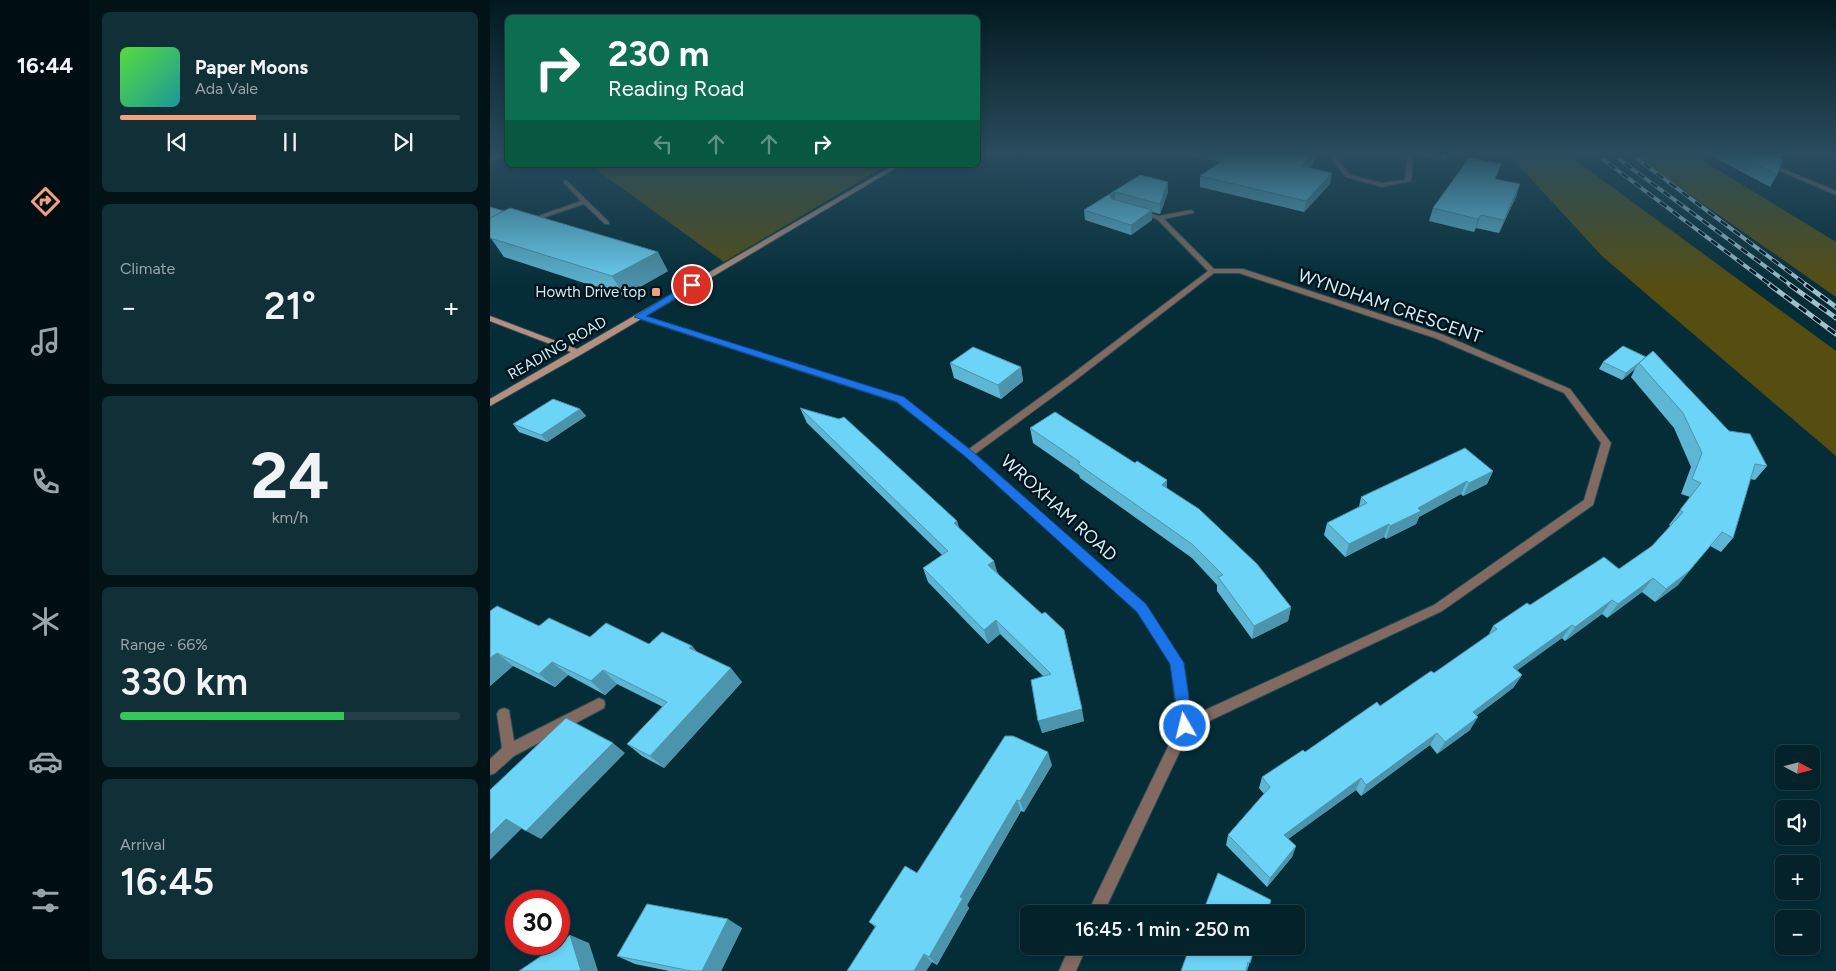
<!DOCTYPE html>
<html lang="en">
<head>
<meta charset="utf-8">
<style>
  body { margin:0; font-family:Figtree,sans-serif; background:#112f36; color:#f1f3f6; height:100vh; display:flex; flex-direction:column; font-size:19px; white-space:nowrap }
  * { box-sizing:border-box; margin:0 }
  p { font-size:16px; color:#97a4a8 }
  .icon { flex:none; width:28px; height:28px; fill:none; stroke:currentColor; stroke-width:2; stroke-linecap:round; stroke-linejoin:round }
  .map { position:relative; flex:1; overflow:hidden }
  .side { display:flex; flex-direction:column; gap:12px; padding:12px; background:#021317; width:400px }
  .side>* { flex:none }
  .hud { position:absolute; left:15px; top:15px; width:475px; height:152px; border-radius:8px; box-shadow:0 2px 8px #0003,0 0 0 1px #243f47; background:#0b6e4f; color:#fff; overflow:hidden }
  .needle { width:32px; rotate:97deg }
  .controls { position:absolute; left:1285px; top:745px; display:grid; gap:10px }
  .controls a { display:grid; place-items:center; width:45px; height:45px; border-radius:8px; background:#03222a; box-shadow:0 2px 8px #0003,0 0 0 1px #243f47; font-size:25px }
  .speed { position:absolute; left:15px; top:890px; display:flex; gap:10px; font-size:25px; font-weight:700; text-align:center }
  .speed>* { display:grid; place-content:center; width:65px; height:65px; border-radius:50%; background:#03222a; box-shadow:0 2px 8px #0003,0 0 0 1px #243f47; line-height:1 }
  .speed .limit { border:8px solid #d22; background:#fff; color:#111 }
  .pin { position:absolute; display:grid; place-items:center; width:42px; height:42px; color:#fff; margin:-21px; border:2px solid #fff; border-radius:50%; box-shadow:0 1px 5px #0007 }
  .me { position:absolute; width:55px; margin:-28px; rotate:352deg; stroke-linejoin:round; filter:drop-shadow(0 0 4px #0008) }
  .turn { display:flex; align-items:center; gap:18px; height:105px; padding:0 20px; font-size:22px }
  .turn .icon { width:65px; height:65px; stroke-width:2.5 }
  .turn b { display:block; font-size:35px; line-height:42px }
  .lanes { display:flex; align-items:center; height:48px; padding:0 20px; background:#0003; justify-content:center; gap:25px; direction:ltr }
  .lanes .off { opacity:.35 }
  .big { font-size:38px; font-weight:600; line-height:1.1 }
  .side .widget { flex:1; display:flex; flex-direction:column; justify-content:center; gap:8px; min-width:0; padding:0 18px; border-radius:8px; background:#112f36 }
  .side .dial { align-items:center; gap:0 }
  .dial b { font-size:65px; line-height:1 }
  .song { display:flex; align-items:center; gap:15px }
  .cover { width:60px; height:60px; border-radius:8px; background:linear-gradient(135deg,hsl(110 70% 55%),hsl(180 70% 35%)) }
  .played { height:5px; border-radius:2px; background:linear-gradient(90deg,#f2a080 40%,#243f47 40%) }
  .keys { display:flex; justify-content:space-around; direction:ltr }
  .heat { display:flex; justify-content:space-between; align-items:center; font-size:28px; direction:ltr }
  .charge { height:8px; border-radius:4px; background:linear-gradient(90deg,#34c759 66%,#243f47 0) }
  .trip { position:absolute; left:530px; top:905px; width:285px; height:50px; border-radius:8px; background:#03222a; box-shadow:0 2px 8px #0003,0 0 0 1px #243f47; font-weight:600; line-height:50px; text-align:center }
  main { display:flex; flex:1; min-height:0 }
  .menu { display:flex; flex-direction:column; width:90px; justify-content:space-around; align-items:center; background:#010e11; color:#97a4a8 }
  .menu .icon { width:35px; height:35px }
  .menu .selected { color:#f2a080 }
  .menu b { font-size:22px; color:#f1f3f6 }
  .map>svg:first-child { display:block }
  .green { fill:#564e11 }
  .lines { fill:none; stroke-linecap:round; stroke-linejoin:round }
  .street-casing { stroke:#244c57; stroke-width:2 }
  .secondary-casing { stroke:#244c57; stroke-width:2 }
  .street { fill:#836a60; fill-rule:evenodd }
  .secondary { fill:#b78f7f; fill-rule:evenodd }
  .rail-far1-casing { stroke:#9dc2ce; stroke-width:4 }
  .rail-casing { stroke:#9dc2ce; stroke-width:5 }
  .rail-far1 { stroke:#00131a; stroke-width:2.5; stroke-dasharray:8; stroke-linecap:butt }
  .rail { stroke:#00131a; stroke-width:3; stroke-dasharray:9; stroke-linecap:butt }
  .wall { fill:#5db6d4 }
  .shaded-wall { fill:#4c94ac }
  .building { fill:#6cd4f6; stroke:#4c94ac }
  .route { fill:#1a73e8; stroke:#114b97 }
  .poi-dot { fill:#f2a080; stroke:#00131a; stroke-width:2 }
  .labels { text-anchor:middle; stroke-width:5; stroke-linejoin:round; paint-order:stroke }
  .far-poi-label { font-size:15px; fill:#cceffb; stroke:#00131a; text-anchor:end }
  .far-street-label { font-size:15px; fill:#cceffb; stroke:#00131a }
  .street-label { font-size:18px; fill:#cceffb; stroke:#00131a }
</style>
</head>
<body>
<main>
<nav class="menu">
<b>16:44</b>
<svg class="icon selected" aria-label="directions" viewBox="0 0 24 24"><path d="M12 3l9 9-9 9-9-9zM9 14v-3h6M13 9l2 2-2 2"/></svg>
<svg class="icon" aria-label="music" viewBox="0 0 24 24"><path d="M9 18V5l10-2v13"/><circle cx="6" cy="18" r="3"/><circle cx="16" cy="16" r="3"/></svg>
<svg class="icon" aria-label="phone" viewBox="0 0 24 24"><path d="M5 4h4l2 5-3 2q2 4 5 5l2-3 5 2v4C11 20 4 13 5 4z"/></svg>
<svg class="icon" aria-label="climate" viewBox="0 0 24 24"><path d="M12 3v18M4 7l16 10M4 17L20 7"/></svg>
<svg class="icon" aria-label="car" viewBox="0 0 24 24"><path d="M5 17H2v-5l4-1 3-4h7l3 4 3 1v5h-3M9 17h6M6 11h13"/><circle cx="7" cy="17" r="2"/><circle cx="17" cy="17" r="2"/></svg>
<svg class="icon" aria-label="filters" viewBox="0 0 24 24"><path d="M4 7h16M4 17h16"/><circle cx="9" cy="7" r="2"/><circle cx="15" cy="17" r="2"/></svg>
</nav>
<section class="side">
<div class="widget">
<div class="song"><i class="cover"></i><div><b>Paper Moons</b><p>Ada Vale</p></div></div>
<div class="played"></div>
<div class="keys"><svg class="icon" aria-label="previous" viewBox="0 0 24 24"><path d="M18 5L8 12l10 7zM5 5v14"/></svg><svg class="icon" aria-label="pause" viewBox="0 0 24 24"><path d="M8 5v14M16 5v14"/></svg><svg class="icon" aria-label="next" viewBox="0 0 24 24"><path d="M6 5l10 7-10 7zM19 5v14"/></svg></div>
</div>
<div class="widget"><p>Climate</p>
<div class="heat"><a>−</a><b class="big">21°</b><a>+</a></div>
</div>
<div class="widget dial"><b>24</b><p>km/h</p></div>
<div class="widget"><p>Range · 66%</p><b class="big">330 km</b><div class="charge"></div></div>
<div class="widget"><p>Arrival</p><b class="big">16:45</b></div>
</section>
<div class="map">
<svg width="1346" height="971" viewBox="0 0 1346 971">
  <rect width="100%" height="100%" fill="#042d38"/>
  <g class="green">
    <polygon points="1018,154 1077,154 1346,351 1346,456 1112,256"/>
    <polygon points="1142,154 1202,154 1346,242 1346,297"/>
    <polygon points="100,165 397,165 234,262"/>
  </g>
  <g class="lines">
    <g class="street-casing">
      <g id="street">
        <polygon points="840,154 847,154 845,156 860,175 892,183 915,180 917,160 915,154 921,154 923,160 921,181 892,187 856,177 839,156"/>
        <polygon points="1250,154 1259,154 1346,191 1346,195"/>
        <polygon points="76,180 119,222 119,224 115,224 94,204 38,223 34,223 34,221 91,201 74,183 74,181"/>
        <path d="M701,210L704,212L703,213L674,219L724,269H753L951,334L1080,389L1121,443L1103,505L952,611L700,730L613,914H597L688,726L681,664L647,611L476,456L407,402L144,317L145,315H151L413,398L479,449L577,378L718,271L667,219L648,213L651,211L669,216ZM724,273H749L945,338L1074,393L1111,443L1094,500L944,605L700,717L693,663L655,605L485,454L583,382Z"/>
        <polygon points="109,698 114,700 115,704 114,708 24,756 5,773 0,775 0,759 12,748 7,714 9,710 14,708 19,710 24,741"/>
        <polygon points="580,946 597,946 586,971 569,971"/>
      </g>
    </g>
    <g class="secondary-casing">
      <polygon id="secondary" points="404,165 411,165 92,354 0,406 0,399 81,352 0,321 0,316 87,349"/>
    </g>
    <use href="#street" class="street"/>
    <use href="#secondary" class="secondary"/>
    <g class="rail-far1-casing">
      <g id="rail-far1">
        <polyline points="1106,154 1282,286"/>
        <polyline points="1122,154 1302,286"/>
        <polyline points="1141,154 1318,286"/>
      </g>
    </g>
    <g class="rail-casing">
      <g id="rail">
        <polyline points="1280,285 1346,334"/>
        <polyline points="1300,285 1346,318"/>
        <polyline points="1316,285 1346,307"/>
      </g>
    </g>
    <use href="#rail-far1" class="rail-far1"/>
    <use href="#rail" class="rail"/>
  </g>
  <g class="wall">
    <polygon points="698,154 830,154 824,160 823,164 819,168 840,184 814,212 710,187 710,176 731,162"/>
    <polygon points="933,154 961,154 956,160 932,155"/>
    <polygon points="1218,154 1294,154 1292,159 1287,175 1280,187"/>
    <polygon points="650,175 678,182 678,192 670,214 662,212 662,220 641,235 595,220 594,210"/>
    <polygon points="1006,179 1030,184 1026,197 1009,233 986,228 984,232 939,221 943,208"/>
    <polygon points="0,237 178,271 134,296 14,257"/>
    <polygon points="1133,346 1239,431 1277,466 1265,480 1260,479 1243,538 1231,552 1220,546 1188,585 1165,602 1152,592 1117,618 1112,614 1075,641 1072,638 1027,670 1032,675 1023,688 986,716 980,730 947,754 940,745 871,796 866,790 798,839 806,846 802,857 777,887 736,845 738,835 774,794 769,788 772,777 815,752 944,673 998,636 1003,626 1040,605 1129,569 1162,546 1181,526 1179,525 1200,497 1191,494 1201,467 1184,428 1141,377 1145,369 1132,380 1109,369 1113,362"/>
    <polygon points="460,363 531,367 533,381 511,399 464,378"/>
    <polygon points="310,408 467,521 469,528 508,573 594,721 552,733 553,676 510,634 498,644 438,582 433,568 452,555 317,423"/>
    <polygon points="90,409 96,416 57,442 29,432 23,424"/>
    <polygon points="540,428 645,463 677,480 677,488 801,607 798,621 762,639 727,591 727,585 702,558 590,478 589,475 543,443"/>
    <polygon points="1003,471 997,484 973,496 971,494 929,517 926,524 896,539 894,537 855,557 834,535 837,523 869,507 871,497"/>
    <polygon points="0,611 49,626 100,637 159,644 202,646 207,652 252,682 174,768 152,756 137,744 173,707 127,684 115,695 78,675 65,687 23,666 0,686"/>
    <polygon points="562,765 534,812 531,811 477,905 479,908 447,965 442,962 436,971 357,971 385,927 379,922 427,873"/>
    <polygon points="252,928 231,971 179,971 145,964 127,956"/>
    <polygon points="765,946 757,971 691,971"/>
  </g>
  <g class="shaded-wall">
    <polygon points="0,154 18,154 18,156 0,161"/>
    <polygon points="822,154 830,154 824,160 823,164 810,177 812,166"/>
    <polygon points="958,154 961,154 956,160"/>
    <polygon points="842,173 840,184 814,212 816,201"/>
    <polygon points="678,182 678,192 670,214 670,204"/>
    <polygon points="1030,184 1026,197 1009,233 1014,220"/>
    <polygon points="625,192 625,202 621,204 620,195"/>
    <polygon points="662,210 662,220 641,235 641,225"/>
    <polygon points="991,215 986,228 984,232 988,219"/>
    <polygon points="168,252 178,271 134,296 122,276"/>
    <polygon points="1149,363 1145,369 1132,380 1136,373"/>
    <polygon points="531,367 533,381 511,399 508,385"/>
    <polygon points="90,409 96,416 57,442 51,435"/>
    <polygon points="1003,471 997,484 973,496 979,483"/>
    <polygon points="677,480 677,495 672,485"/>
    <polygon points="977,481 971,494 929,517 926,524 896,539 900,526 928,508"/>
    <polygon points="467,521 471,536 464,523"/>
    <polygon points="899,524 894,537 855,557 859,544"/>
    <polygon points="504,561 508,575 498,565"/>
    <polygon points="1199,571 1188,585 1165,602 1176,589"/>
    <polygon points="1163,578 1152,592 1117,618 1128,604"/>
    <polygon points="1122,600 1112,614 1075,641 1085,627"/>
    <polygon points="801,607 798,621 762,639 764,626"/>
    <polygon points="506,620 510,634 498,644 494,630"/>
    <polygon points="1082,625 1072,638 1014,680 1023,667"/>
    <polygon points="202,646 213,659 199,648"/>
    <polygon points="7,653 23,666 0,686 0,658"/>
    <polygon points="62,662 78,675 65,687 49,674"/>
    <polygon points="241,668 252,682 174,768 160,756"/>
    <polygon points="113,670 127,684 115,695 101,681"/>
    <polygon points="1032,675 1023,688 974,725 983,712"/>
    <polygon points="592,709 594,721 552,733 548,721"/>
    <polygon points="988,717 980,730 947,754 955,742"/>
    <polygon points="947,733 940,745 871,796 876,785"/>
    <polygon points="123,743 135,753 51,839 36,831"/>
    <polygon points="558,752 562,765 534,812 530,801"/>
    <polygon points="871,778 866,790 790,845 794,835"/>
    <polygon points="527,800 531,811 477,905 479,908 447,965 439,957 470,897"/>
    <polygon points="16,819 32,828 0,860 0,835"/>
    <polygon points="806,846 802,857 777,887 780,878"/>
    <polygon points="238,919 252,928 231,971 212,971"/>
    <polygon points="80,935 99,943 108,971 91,971"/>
    <polygon points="434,954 442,962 436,971 424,971"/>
  </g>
  <g class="building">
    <polygon points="742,154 824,154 812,166 842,173 816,201 710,176"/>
    <polygon points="1248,154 1282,154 1293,159 1287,175"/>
    <polygon points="979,158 1011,164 1005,179 1030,184 1014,220 991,215 988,219 943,208"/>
    <polygon points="650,175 678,182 670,204 625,192 620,195 622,199 662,210 641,225 594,210"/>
    <polygon points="0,207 14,211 0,218"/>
    <polygon points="20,208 168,252 122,276 0,238 0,218"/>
    <polygon points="1133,346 1156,357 1136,373 1113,362"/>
    <polygon points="483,347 531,367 508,385 460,363"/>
    <polygon points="1163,351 1239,431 1260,434 1277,466 1265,464 1243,538 1232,532 1199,571 1176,589 1163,578 1128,604 1122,600 1085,627 1082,625 1023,667 1032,675 983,712 988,717 955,742 947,733 876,785 871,778 794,835 806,846 780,878 738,835 780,787 772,777 813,750 815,752 887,702 890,706 941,671 944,673 1007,629 1003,626 1037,603 1040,605 1114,557 1129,569 1162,546 1193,512 1190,510 1211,483 1202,479 1212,453 1193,413 1149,363"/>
    <polygon points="63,399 90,409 51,435 23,424"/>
    <polygon points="310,408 349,419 354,417 467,521 464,523 504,561 498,565 552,614 555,612 574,630 592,709 548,721 541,680 561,674 506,620 494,630 433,568 458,551"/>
    <polygon points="565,412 645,463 647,461 677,480 672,485 709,509 767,564 801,607 764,626 728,577 733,575 702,544 588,464 590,462 540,428"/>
    <polygon points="975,448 1003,471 979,483 977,481 928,508 931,511 900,526 899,524 859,544 837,523 877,503 871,497"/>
    <polygon points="7,606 49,626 59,618 100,637 116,623 159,644 172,632 202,646 199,648 241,668 160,756 137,744 177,702 113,670 101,681 62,662 49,674 7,653 0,658 0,611"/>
    <polygon points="76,718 123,743 36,831 16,819 0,835 0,790"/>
    <polygon points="515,736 523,736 558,752 530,801 527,800 470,897 473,898 439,957 434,954 424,971 357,971 386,926 379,922 415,866 427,873"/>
    <polygon points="728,873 781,900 777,914 712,914"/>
    <polygon points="157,904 238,919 212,971 201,971 127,956"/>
    <polygon points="80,935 91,971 29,971 69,944"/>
    <polygon points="700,946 765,946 760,963 758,962 756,971 691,971"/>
  </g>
  <linearGradient id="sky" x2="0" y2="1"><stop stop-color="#02191f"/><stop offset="0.53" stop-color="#294c5e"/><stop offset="1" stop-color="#294c5e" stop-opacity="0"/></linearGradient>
  <rect width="1346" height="290" fill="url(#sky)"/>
  <polygon class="route" points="199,283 207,285 156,316 414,397 483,452 656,604 694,663 703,726 700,731 695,733 690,731 680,664 647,612 476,457 407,402 144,317"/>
  <rect class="poi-dot" x="161" y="287" width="10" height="10" rx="2.5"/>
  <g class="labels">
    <g class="far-poi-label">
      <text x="156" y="297">Howth Drive top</text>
    </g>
    <g class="far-street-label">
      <text transform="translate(67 348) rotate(-30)" y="5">READING ROAD</text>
    </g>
    <g class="street-label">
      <text transform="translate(900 306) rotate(19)" y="6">WYNDHAM CRESCENT</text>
      <text transform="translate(569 508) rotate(42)" y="6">WROXHAM ROAD</text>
    </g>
  </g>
</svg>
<div class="controls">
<a><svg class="needle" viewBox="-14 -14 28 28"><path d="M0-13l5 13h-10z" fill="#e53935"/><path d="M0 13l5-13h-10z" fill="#97a4a8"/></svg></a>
<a><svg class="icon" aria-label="sound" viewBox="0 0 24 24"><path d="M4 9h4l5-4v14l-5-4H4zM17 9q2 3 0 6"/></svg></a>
<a>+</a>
<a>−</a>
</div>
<div class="speed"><div class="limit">30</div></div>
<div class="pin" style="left:202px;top:285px;background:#d93025"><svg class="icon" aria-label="arrive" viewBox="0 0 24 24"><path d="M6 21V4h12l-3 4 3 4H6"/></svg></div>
<svg class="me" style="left:695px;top:726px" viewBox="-20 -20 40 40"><circle r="17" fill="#1a73e8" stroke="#fff" stroke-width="3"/><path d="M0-11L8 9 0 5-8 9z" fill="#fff"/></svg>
<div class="trip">16:45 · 1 min · 250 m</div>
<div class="hud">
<div class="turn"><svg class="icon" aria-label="right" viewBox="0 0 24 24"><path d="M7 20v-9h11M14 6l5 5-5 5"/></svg><div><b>230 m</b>Reading Road</div></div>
<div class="lanes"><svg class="icon off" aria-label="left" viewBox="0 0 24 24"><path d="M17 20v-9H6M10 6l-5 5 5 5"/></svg><svg class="icon off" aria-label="ahead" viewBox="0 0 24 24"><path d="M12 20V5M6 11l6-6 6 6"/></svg><svg class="icon off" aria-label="ahead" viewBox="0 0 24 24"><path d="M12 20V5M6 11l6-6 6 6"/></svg><svg class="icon" aria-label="right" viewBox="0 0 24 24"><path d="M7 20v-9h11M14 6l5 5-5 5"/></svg></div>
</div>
</div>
</main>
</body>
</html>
